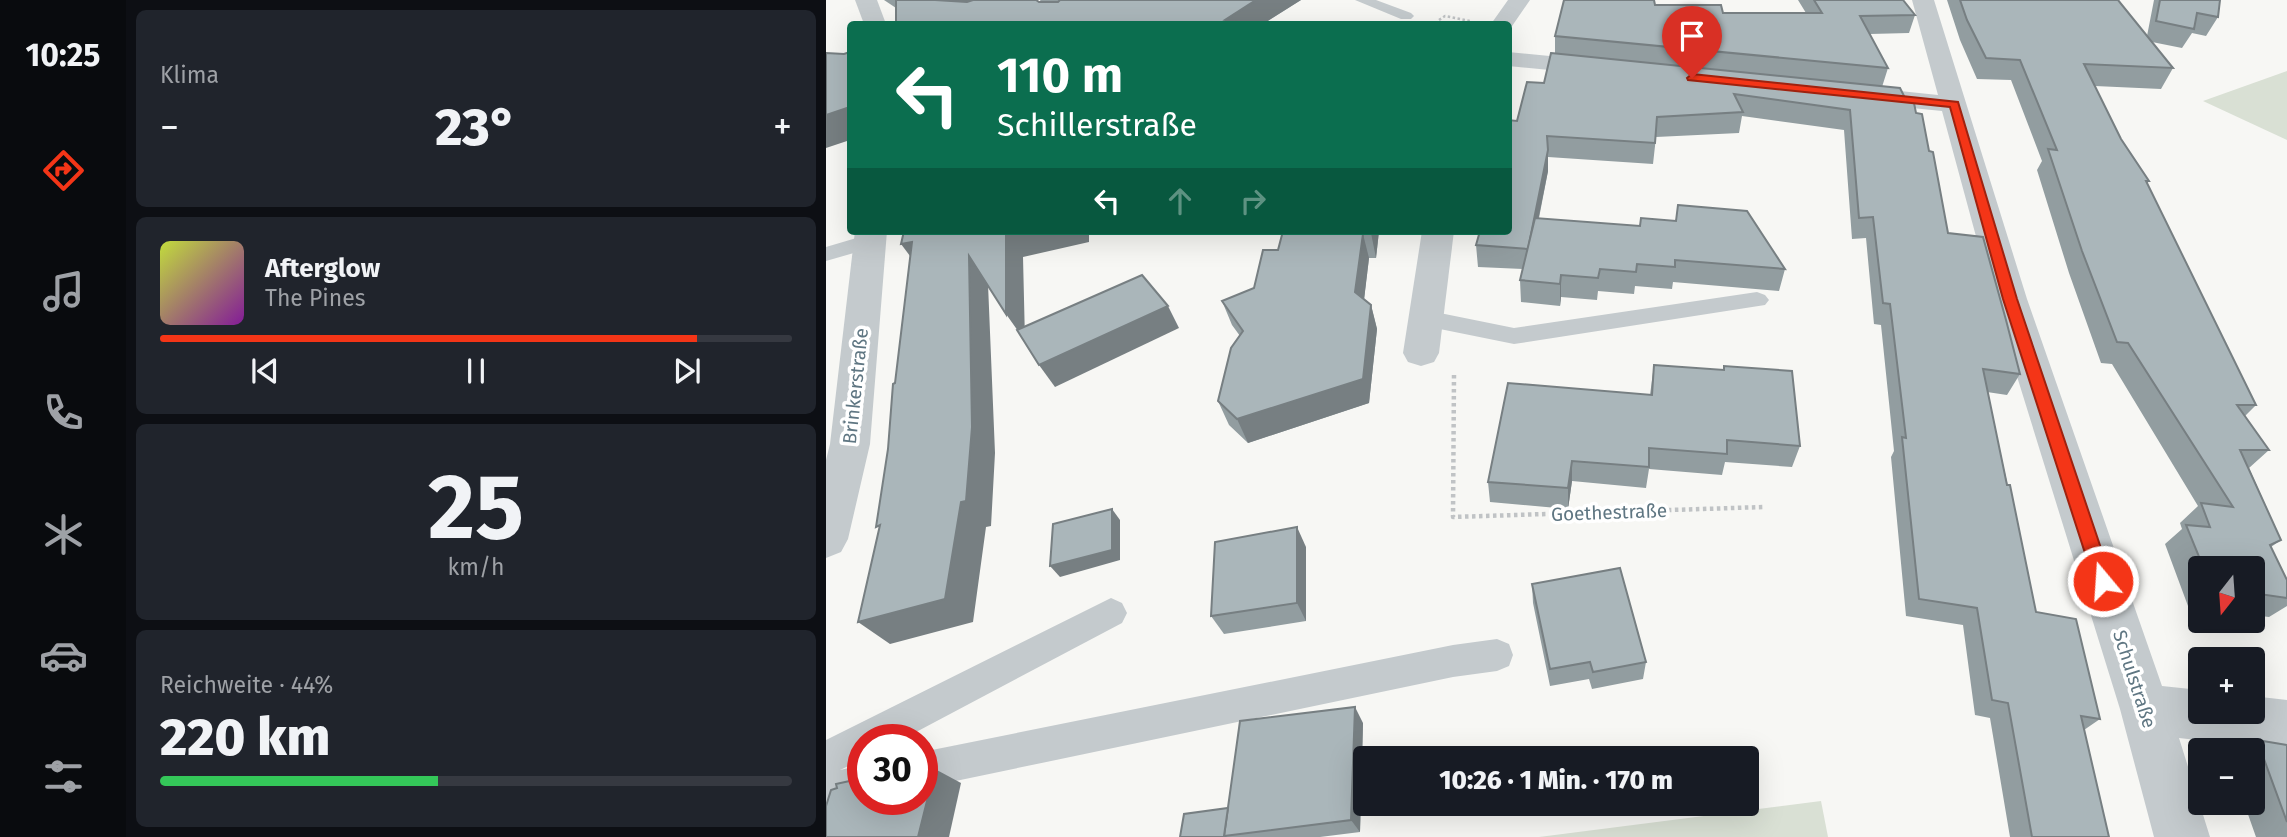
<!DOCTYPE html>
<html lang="de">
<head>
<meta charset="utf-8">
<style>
  body { margin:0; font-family:"Fira Sans",sans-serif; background:#20242c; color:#f1f3f6; height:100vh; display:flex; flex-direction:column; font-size:26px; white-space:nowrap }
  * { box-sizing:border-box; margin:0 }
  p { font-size:23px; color:#9ea1a6 }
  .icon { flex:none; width:38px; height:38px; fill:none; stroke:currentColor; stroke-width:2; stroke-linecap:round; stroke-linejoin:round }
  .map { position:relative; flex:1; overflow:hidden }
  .sheet { display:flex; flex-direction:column; gap:10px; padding:10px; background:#0d0f14; width:700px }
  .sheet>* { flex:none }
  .guide { position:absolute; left:21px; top:21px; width:665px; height:214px; border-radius:7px; box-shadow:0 7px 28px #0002; background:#0b6e4f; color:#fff; overflow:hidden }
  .needle { width:46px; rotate:197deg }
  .buttons { position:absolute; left:1362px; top:556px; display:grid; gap:14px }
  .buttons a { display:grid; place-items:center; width:77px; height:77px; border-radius:7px; background:#171b24; box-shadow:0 7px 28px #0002; font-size:35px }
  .speed { position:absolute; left:21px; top:724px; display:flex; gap:14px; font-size:35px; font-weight:700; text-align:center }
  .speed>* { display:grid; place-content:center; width:91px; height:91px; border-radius:50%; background:#171b24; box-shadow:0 7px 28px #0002; line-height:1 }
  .speed .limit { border:10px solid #d22; background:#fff; color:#111 }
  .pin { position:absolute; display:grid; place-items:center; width:60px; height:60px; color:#fff; margin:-72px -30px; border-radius:50% 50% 50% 0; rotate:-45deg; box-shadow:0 0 7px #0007 }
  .pin .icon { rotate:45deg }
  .me { position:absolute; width:77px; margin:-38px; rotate:342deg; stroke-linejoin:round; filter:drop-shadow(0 0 5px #0008) }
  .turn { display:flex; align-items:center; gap:24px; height:147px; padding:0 35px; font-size:32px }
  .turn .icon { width:91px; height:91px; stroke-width:2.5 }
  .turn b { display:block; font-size:49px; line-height:60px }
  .lanes { display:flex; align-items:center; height:66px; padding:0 35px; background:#0003; justify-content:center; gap:35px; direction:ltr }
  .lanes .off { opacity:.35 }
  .big { font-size:52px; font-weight:800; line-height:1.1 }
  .sheet .tile { flex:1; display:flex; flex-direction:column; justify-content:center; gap:10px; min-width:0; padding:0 24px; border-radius:10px; background:#20242c }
  .sheet .dial { align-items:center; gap:0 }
  .dial b { font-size:91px; line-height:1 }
  .song { display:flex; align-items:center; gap:21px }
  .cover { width:84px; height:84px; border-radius:10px; background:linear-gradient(135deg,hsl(70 70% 55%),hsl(290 70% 35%)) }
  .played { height:7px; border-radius:4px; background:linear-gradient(90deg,#f43517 85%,#363941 85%) }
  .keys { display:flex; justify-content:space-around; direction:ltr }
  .heat { display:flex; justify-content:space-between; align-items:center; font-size:38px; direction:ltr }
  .charge { height:10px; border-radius:5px; background:linear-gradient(90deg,#34c759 44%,#363941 0) }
  .trip { position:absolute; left:527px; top:746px; width:406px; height:70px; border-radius:7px; background:#171b24; box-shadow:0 7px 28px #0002; font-weight:800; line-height:70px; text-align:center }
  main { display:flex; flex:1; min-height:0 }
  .tab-bar { display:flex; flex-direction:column; width:126px; justify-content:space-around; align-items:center; background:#090b0e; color:#9ea1a6 }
  .tab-bar .icon { width:49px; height:49px }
  .tab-bar .selected { color:#f43517 }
  .tab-bar b { font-size:32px; color:#f1f3f6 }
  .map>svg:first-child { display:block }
  .green { fill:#d9e0d4 }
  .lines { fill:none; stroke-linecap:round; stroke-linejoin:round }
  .path-far1 { stroke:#c0c3c5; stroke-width:2.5; stroke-dasharray:2.5 2.5; stroke-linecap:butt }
  .path { stroke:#c0c3c5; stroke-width:4.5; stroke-dasharray:3.5 3.5; stroke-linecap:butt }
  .service { fill:#c4cacd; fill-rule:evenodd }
  .minor { fill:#c4cacd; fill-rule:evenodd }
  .tertiary { fill:#c4cacd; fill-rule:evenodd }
  .wall { fill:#929da0 }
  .shaded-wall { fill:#777f82 }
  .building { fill:#aab6ba; stroke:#777f82; stroke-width:2 }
  .route { fill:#f43517; stroke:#9f220f; stroke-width:2 }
  .labels { text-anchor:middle; stroke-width:7; stroke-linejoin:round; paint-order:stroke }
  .street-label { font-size:19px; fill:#5f7682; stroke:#fff }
</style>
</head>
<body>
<main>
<nav class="tab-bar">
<b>10:25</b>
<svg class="icon selected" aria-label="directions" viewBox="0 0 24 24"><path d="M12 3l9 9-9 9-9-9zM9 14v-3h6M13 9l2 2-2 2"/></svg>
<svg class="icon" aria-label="music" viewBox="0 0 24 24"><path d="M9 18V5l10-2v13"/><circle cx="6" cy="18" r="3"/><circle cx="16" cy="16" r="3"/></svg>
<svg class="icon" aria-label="phone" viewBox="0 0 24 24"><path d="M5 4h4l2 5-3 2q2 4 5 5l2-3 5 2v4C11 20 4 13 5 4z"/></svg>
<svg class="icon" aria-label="climate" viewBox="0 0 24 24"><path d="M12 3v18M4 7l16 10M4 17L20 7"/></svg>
<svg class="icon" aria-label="car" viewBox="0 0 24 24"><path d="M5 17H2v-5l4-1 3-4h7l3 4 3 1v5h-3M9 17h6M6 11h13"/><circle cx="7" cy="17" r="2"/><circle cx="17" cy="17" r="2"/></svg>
<svg class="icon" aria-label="filters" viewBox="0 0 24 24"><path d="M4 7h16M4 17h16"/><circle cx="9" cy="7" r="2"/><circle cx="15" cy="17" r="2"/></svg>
</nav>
<section class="sheet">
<div class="tile"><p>Klima</p>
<div class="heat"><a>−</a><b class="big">23°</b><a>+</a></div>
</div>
<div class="tile">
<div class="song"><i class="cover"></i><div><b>Afterglow</b><p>The Pines</p></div></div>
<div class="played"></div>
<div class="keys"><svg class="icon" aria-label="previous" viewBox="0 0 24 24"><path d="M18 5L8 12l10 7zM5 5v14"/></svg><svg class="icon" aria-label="pause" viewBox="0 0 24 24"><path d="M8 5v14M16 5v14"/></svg><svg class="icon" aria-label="next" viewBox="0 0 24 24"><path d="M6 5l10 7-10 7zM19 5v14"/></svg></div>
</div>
<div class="tile dial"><b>25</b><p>km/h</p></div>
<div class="tile"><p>Reichweite · 44%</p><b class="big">220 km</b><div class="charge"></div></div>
</section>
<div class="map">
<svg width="1461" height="837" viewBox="0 0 1461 837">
  <rect width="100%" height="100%" fill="#f7f7f4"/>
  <g class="green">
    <polygon points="1461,71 1461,140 1377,101"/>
    <polygon points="995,801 1002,837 713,837"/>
  </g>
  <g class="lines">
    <polyline class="path-far1" points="613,20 619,16 644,21"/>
    <polyline class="path" points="628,375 627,517 938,507"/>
    <g class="service">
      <polygon points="529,0 550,0 585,13 588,16 585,19 575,19"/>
      <polygon points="44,234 52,236 55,241 52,246 0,261 0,247"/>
      <polygon points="931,292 939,295 943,300 939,305 688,344 599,326 591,324 587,318 591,312 599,310 688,328"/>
      <polygon points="285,598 296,603 301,613 296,623 75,740 37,740 37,759 14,770 37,765 37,800 40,800 0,809 0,740"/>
      <polygon points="671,639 683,644 687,655 683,666 671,671 627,677 96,788 96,752 627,645"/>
    </g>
    <g class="minor">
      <polygon points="29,0 51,0 60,24 38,24"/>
      <polygon points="682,0 704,0 684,29 682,24 665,24"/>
      <polygon points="1086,0 1108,0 1201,299 1336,686 1374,690 1374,712 1426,712 1426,696 1461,700 1461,750 1353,738 1384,837 1328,837 1294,709 1167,299 1116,111 1036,103 1027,100 1023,95 1027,90 1036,87 1112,95"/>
      <polygon points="682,52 775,61 784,63 787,68 784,73 775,75 682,66"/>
      <polygon points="596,231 628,231 613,353 608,362 595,366 582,362 577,353"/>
    </g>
    <polygon class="tertiary" points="29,231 61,231 44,444 22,539 15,552 0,558 0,460 4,444"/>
  </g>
  <g class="wall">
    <polygon points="58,0 210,0 215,2 214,0 475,0 437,24 70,8"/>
    <polygon points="972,0 1077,0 1089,15 1083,33 1044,34 1062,68 1056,87 1079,98 1090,113 1103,151 1122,233 1194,374 1181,395 1161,392 1210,612 1274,719 1258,730 1283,837 1184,837 1164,718 1149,715 1137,625 1080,616 1065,457 1068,451 1055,325 1048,324 1040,238 1026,239 1018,130 916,116 913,133 830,137 827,164 722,157 722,171 713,218 959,269 953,291 847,282 846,289 809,286 808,294 772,291 771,300 735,297 734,306 695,302 694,280 697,269 652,267 650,245 691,121 718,83 729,54 729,36 829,5 897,13 980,13"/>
    <polygon points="1121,0 1292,0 1321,36 1328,0 1394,0 1392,17 1380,36 1366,33 1356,48 1326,42 1347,68 1335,89 1269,86 1295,139 1323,181 1321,184 1430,405 1419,416 1443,450 1423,468 1455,540 1445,547 1461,580 1461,606 1443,617 1426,615 1426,569 1374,569 1374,608 1362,606 1339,544 1356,529 1354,523 1372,506 1286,364 1275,363 1243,273 1211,170 1216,161 1185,80 1151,79 1134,40"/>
    <polygon points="553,231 550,258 543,258 538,299 545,305 551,329 543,403 422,443 403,425 392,401 414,336 406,325 396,301 428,288 452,250"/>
    <polygon points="828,365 897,370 898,366 974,446 966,467 899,462 896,475 823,469 820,488 746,481 742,509 664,502 662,482 824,395"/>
    <polygon points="480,547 480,621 398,634 385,616"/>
    <polygon points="706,584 820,662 817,679 766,689 763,679 724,686 707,603"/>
    <polygon points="537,723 534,832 494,837 354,837 402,808"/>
    <polygon points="1431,740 1461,745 1461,837 1430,837 1418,803 1426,803 1426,751 1410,751"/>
  </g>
  <g class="shaded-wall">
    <polygon points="106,0 174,0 119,24"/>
    <polygon points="430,0 475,0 437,24 401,24 399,20"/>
    <polygon points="24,107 24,140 0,148 0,115"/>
    <polygon points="722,150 722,171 702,270 702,249"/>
    <polygon points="180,231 263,231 263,242 197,257 199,341 180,314"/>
    <polygon points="545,231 553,231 550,258 545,233"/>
    <polygon points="537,234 543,258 536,317 529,292"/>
    <polygon points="86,242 96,272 75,244"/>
    <polygon points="143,256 162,284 169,453 165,526 160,527 147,622 64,644 32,622"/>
    <polygon points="735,275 735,297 734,306 734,284"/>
    <polygon points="545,305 551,329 543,403 422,443 411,419"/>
    <polygon points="342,306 353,328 229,387 213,365"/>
    <polygon points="746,461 746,481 742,509 742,488"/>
    <polygon points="286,509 294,520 294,560 234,577 224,566"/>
    <polygon points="471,527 480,547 480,621 471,603"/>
    <polygon points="529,707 537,723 534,832 525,820"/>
    <polygon points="109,769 135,783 123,837 92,837"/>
  </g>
  <g class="building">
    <polygon points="70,0 109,0 141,2 147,0 210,0 213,2 232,2 234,0 430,0 399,20 424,24 70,24"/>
    <polygon points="738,0 828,0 829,5 895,5 897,13 996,13 988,0 1077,0 1089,15 1034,16 1062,68 729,36"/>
    <polygon points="1134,0 1292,0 1347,68 1258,64 1295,139 1323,181 1320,181 1430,405 1411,405 1443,450 1414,450 1455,540 1444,545 1461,580 1461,598 1426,593 1426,569 1378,569 1360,525 1384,527 1375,503 1407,507 1302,343 1291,342 1256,251 1222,149 1231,150 1194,60 1160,58 1141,20"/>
    <polygon points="1334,0 1394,0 1392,17 1371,13 1368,29 1330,21"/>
    <polygon points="24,52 24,107 0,115 0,53 18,54"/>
    <polygon points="725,53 1074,88 1079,98 1087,98 1090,113 1096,114 1103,151 1107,152 1122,233 1157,237 1180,320 1194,374 1157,369 1181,485 1184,485 1210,612 1250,619 1274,719 1255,716 1283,837 1206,837 1182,703 1166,700 1151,608 1093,599 1076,437 1080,438 1064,304 1057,303 1047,217 1033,218 1024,110 908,94 917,112 831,117 829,143 721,136 722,150 702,249 650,245 654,231 682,231 682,120 691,121 701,82 718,83"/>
    <polygon points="852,205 921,211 959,269 849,260 849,267 811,264 810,272 774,269 772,278 735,275 734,284 694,280 709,218 814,226 815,218 850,221"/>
    <polygon points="78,231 180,231 180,314 143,256 146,427 140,501 135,502 119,599 32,622 54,525 50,527 62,449 67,384 69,383 86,242 75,244"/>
    <polygon points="457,231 545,231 545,233 537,234 529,292 545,305 537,379 411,419 392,401 405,348 417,331 396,301 428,288 437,250 452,250"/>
    <polygon points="316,275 342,306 213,365 191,330"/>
    <polygon points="828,365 898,370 898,366 966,371 974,446 901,440 901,454 823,448 823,467 746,461 742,488 662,482 682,383 826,395"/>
    <polygon points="286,509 286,550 224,566 227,524"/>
    <polygon points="471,527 471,603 385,616 389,542"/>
    <polygon points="794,568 820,662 767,672 764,662 724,669 706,584"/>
    <polygon points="529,707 525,820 398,836 414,721"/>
    <polygon points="1431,740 1461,745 1461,822"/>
    <polygon points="109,769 92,837 0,837 0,806 5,790 11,788 10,784 37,778 37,800 96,800 96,771"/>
    <polygon points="402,808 398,836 400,837 354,837 358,814"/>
  </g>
  <polygon class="route" points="866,74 1132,102 1191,299 1286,581 1284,587 1277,589 1270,587 1268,581 1177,299 1124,107 862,80 861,78"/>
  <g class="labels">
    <g class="street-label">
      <text transform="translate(29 386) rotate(-84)" y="7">Brinkerstraße</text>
      <text transform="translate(783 512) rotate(-2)" y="7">Goethestraße</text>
      <text transform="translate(1309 679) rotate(72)" y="7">Schulstraße</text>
    </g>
  </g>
</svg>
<div class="buttons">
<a><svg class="needle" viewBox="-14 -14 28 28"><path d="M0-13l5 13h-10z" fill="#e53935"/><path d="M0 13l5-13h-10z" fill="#9ea1a6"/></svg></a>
<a>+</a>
<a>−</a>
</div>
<div class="speed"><div class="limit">30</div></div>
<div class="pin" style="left:866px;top:78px;background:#d93025"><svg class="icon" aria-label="arrive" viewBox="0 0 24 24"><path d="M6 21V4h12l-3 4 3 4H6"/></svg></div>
<svg class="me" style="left:1277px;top:581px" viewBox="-20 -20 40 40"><circle r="17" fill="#f43517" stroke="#fff" stroke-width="3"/><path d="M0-11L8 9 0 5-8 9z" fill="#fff"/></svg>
<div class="trip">10:26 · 1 Min. · 170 m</div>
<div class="guide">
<div class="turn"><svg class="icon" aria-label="left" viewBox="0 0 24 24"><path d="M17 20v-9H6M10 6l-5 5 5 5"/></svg><div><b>110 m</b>Schillerstraße</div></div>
<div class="lanes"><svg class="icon" aria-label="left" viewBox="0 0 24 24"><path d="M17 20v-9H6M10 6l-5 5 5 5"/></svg><svg class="icon off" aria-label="ahead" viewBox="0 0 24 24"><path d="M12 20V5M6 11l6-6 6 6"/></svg><svg class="icon off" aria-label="right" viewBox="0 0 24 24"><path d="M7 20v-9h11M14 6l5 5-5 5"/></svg></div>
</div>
</div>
</main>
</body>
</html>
